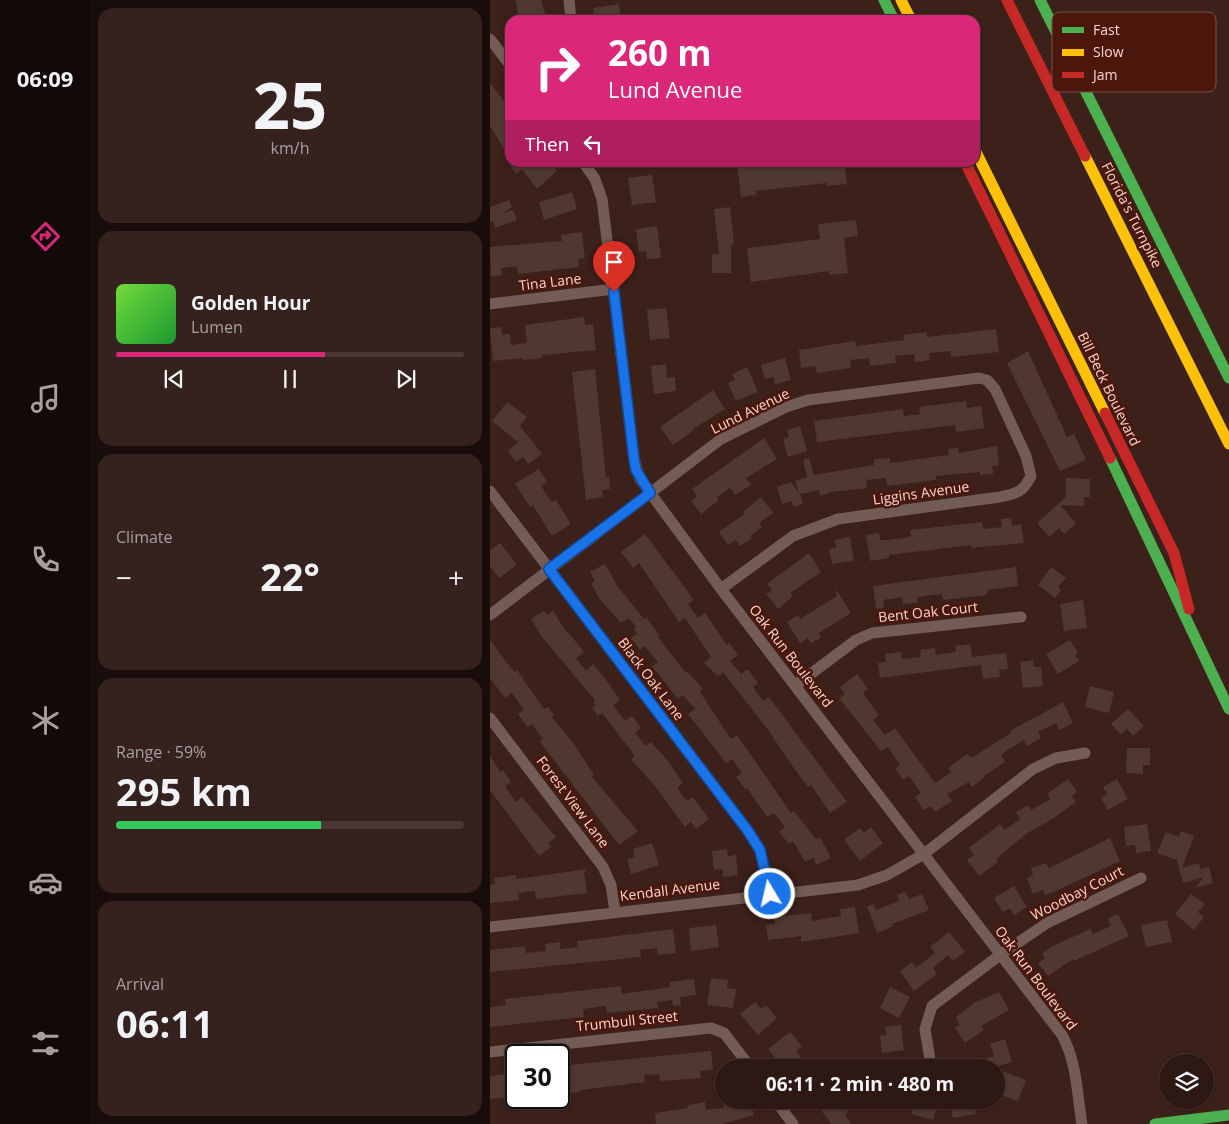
<!DOCTYPE html>
<html lang="en">
<head>
<meta charset="utf-8">
<style>
  body { margin:0; font-family:"Open Sans",sans-serif; background:#35211d; color:#f1f3f6; height:100vh; display:flex; flex-direction:column; font-size:19px; white-space:nowrap }
  * { box-sizing:border-box; margin:0 }
  p { font-size:16px; color:#a7a0a0 }
  .icon { flex:none; width:28px; height:28px; fill:none; stroke:currentColor; stroke-width:2; stroke-linecap:round; stroke-linejoin:round }
  .map { position:relative; flex:1; overflow:hidden }
  .sheet { display:flex; flex-direction:column; gap:8px; padding:8px; background:#190d0b; width:400px }
  .sheet>* { flex:none }
  .banner { position:absolute; left:15px; top:15px; width:475px; height:152px; border-radius:15px; box-shadow:0 1px 4px #0004,0 0 0 1px #483734; background:#db2777; color:#fff; overflow:hidden }
  .fabs { position:absolute; left:669px; top:1054px; display:grid; gap:10px }
  .fabs a { display:grid; place-items:center; width:55px; height:55px; border-radius:50%; background:#2d1814; box-shadow:0 1px 4px #0004,0 0 0 1px #483734; font-size:25px }
  .speed { position:absolute; left:15px; top:1044px; display:flex; gap:10px; font-size:25px; font-weight:700; text-align:center }
  .speed>* { display:grid; place-content:center; width:65px; height:65px; border-radius:50%; background:#2d1814; box-shadow:0 1px 4px #0004,0 0 0 1px #483734; line-height:1 }
  .speed .limit { border:2px solid #111; border-radius:8px; background:#fff; color:#111 }
  .pin { position:absolute; display:grid; place-items:center; width:42px; height:42px; color:#fff; margin:-51px -21px; border-radius:50% 50% 50% 0; rotate:-45deg; box-shadow:0 0 5px #0007 }
  .pin .icon { rotate:45deg }
  .me { position:absolute; width:55px; margin:-28px; rotate:351deg; stroke-linejoin:round; filter:drop-shadow(0 0 4px #0008) }
  .turn { display:flex; align-items:center; gap:18px; height:105px; padding:0 20px; font-size:22px }
  .turn .icon { width:65px; height:65px; stroke-width:2.5 }
  .turn b { display:block; font-size:35px; line-height:42px }
  .then { display:flex; align-items:center; height:48px; padding:0 20px; background:#0003; gap:10px; font-size:19px }
  .big { font-size:38px; font-weight:700; line-height:1.1 }
  .sheet .widget { flex:1; display:flex; flex-direction:column; justify-content:center; gap:8px; min-width:0; padding:0 18px; border-radius:15px; background:#35211d }
  .sheet .dial { align-items:center; gap:0 }
  .dial b { font-size:65px; line-height:1 }
  .song { display:flex; align-items:center; gap:15px }
  .cover { width:60px; height:60px; border-radius:8px; background:linear-gradient(135deg,hsl(100 70% 55%),hsl(130 70% 35%)) }
  .played { height:5px; border-radius:2px; background:linear-gradient(90deg,#db2777 60%,#483734 60%) }
  .keys { display:flex; justify-content:space-around; direction:ltr }
  .heat { display:flex; justify-content:space-between; align-items:center; font-size:28px; direction:ltr }
  .charge { height:8px; border-radius:4px; background:linear-gradient(90deg,#34c759 59%,#483734 0) }
  .trip { position:absolute; left:225px; top:1059px; width:290px; height:50px; border-radius:25px; background:#2d1814; box-shadow:0 1px 4px #0004,0 0 0 1px #483734; font-weight:700; line-height:50px; text-align:center }
  main { display:flex; flex:1; min-height:0 }
  .dock { display:flex; flex-direction:column; width:90px; justify-content:space-around; align-items:center; background:#120a08; color:#a7a0a0 }
  .dock .icon { width:35px; height:35px }
  .dock .selected { color:#db2777 }
  .dock b { font-size:22px; color:#f1f3f6 }
  .map>svg:first-child { display:block }
  .building { fill:#4f382f }
  .lines { fill:none; stroke-linecap:round; stroke-linejoin:round }
  .street { stroke:#735c56; stroke-width:11 }
  .fast { stroke:#4caf50; stroke-width:11 }
  .slow { stroke:#ffc107; stroke-width:11 }
  .jam { stroke:#c62828; stroke-width:11 }
  .route-casing { stroke:#114b97; stroke-width:12 }
  .route { stroke:#1a73e8; stroke-width:9 }
  .labels { text-anchor:middle; stroke-width:5; stroke-linejoin:round; paint-order:stroke }
  .street-label { font-size:14px; fill:#f8d5cc; stroke:#4b160b }
  .key { fill:#4b160b; stroke:#7f4f45; stroke-width:1 }
  .key-label { font-size:14px; fill:#f8d5cc }
</style>
</head>
<body>
<main>
<nav class="dock">
<b>06:09</b>
<svg class="icon selected" aria-label="directions" viewBox="0 0 24 24"><path d="M12 3l9 9-9 9-9-9zM9 14v-3h6M13 9l2 2-2 2"/></svg>
<svg class="icon" aria-label="music" viewBox="0 0 24 24"><path d="M9 18V5l10-2v13"/><circle cx="6" cy="18" r="3"/><circle cx="16" cy="16" r="3"/></svg>
<svg class="icon" aria-label="phone" viewBox="0 0 24 24"><path d="M5 4h4l2 5-3 2q2 4 5 5l2-3 5 2v4C11 20 4 13 5 4z"/></svg>
<svg class="icon" aria-label="climate" viewBox="0 0 24 24"><path d="M12 3v18M4 7l16 10M4 17L20 7"/></svg>
<svg class="icon" aria-label="car" viewBox="0 0 24 24"><path d="M5 17H2v-5l4-1 3-4h7l3 4 3 1v5h-3M9 17h6M6 11h13"/><circle cx="7" cy="17" r="2"/><circle cx="17" cy="17" r="2"/></svg>
<svg class="icon" aria-label="filters" viewBox="0 0 24 24"><path d="M4 7h16M4 17h16"/><circle cx="9" cy="7" r="2"/><circle cx="15" cy="17" r="2"/></svg>
</nav>
<section class="sheet">
<div class="widget dial"><b>25</b><p>km/h</p></div>
<div class="widget">
<div class="song"><i class="cover"></i><div><b>Golden Hour</b><p>Lumen</p></div></div>
<div class="played"></div>
<div class="keys"><svg class="icon" aria-label="previous" viewBox="0 0 24 24"><path d="M18 5L8 12l10 7zM5 5v14"/></svg><svg class="icon" aria-label="pause" viewBox="0 0 24 24"><path d="M8 5v14M16 5v14"/></svg><svg class="icon" aria-label="next" viewBox="0 0 24 24"><path d="M6 5l10 7-10 7zM19 5v14"/></svg></div>
</div>
<div class="widget"><p>Climate</p>
<div class="heat"><a>−</a><b class="big">22°</b><a>+</a></div>
</div>
<div class="widget"><p>Range · 59%</p><b class="big">295 km</b><div class="charge"></div></div>
<div class="widget"><p>Arrival</p><b class="big">06:11</b></div>
</section>
<div class="map">
<svg width="739" height="1124" viewBox="0 0 739 1124">
  <rect width="100%" height="100%" fill="#3c201a"/>
  <g class="building">
    <polygon points="26,0 51,0 57,20 29,20"/>
    <polygon points="129,4 131,20 104,20 103,8"/>
    <polygon points="0,83 20,109 20,159 0,126"/>
    <polygon points="18,162 60,162 67,171 47,189 32,169 26,174"/>
    <polygon points="247,162 354,162 357,184 337,186 337,183 265,191 266,195 251,197"/>
    <polygon points="162,175 166,202 142,205 138,178"/>
    <polygon points="82,192 87,209 54,220 49,202"/>
    <polygon points="19,200 22,207 13,213 23,210 27,220 5,228 3,221 0,223 0,207"/>
    <polygon points="240,207 244,244 241,245 241,273 222,273 222,254 229,254 224,209"/>
    <polygon points="366,220 368,236 354,238 358,273 339,275 339,271 261,282 257,248 330,239 328,224"/>
    <polygon points="167,226 171,258 157,259 156,251 149,252 146,229"/>
    <polygon points="92,232 95,258 88,259 89,267 28,274 27,266 11,268 12,275 1,277 0,247 72,241 71,235"/>
    <polygon points="176,308 180,338 160,340 157,310"/>
    <polygon points="94,317 95,325 103,324 106,350 52,355 52,358 33,360 33,358 3,361 0,328 11,327 12,335 20,334 21,345 37,343 35,325"/>
    <polygon points="506,329 509,352 461,357 461,351 439,353 440,360 425,362 424,354 405,356 406,363 380,366 379,358 360,360 361,368 327,373 325,366 311,368 309,350 365,341 366,346 414,340 413,335 437,332 437,337"/>
    <polygon points="538,351 577,437 584,434 596,460 570,471 517,363"/>
    <polygon points="295,358 301,380 285,384 283,377 275,379 271,365"/>
    <polygon points="176,364 177,378 185,377 186,391 164,394 161,366"/>
    <polygon points="257,367 268,392 246,401 238,383 245,380 242,374"/>
    <polygon points="105,369 116,478 119,477 120,489 112,490 113,497 96,500 82,372"/>
    <polygon points="223,390 235,409 203,429 204,430 183,445 170,427"/>
    <polygon points="476,401 477,408 491,406 494,428 466,432 465,425 327,442 324,421 413,409 414,416 430,414 429,407"/>
    <polygon points="17,402 37,417 30,426 52,454 38,464 33,457 26,462 18,451 28,442 2,421"/>
    <polygon points="310,426 317,451 298,457 293,439 299,437 297,430"/>
    <polygon points="274,438 287,459 256,478 261,485 245,495 240,488 227,497 229,500 211,514 201,501 207,496 202,489"/>
    <polygon points="507,446 509,465 502,466 503,474 490,475 490,472 446,476 446,480 397,486 396,478 376,480 377,488 341,492 330,496 329,490 310,494 313,504 304,507 302,501 292,504 287,487 301,482 309,493 305,481 317,477 313,460 319,458 324,475 384,465 384,459 400,458 400,463 459,455 458,449 468,448 468,453"/>
    <polygon points="49,469 57,482 51,486 62,502 66,500 81,524 62,536 43,505 40,507 25,484"/>
    <polygon points="576,478 600,479 600,497 594,497 594,506 570,505 586,523 574,534 569,528 559,537 547,523 576,497"/>
    <polygon points="271,497 283,513 269,523 272,527 260,536 262,538 250,546 246,540 238,545 229,532 254,514 253,512"/>
    <polygon points="521,518 522,526 531,524 534,543 481,548 481,545 399,555 399,558 380,561 376,535 389,533 390,540 397,540 421,537 420,530 492,522 493,529 512,527 511,519"/>
    <polygon points="155,534 204,600 198,604 208,618 215,613 237,645 239,643 248,655 240,661 251,674 258,669 268,683 263,687 273,701 279,697 357,802 340,813 321,785 318,787 303,767 278,730 233,672 228,676 214,663 221,657 195,618 189,622 149,563 143,568 131,552"/>
    <polygon points="360,537 364,561 342,564 339,549 346,548 345,540"/>
    <polygon points="10,543 27,565 9,578 0,566 0,550"/>
    <polygon points="319,553 331,572 300,593 303,596 288,609 276,594 282,590 277,584"/>
    <polygon points="115,564 128,587 154,619 156,617 170,636 168,637 196,673 198,672 213,689 210,692 241,739 247,735 301,813 304,811 326,839 330,837 341,858 326,865 323,858 315,862 303,841 299,844 289,832 295,827 284,813 277,817 257,788 255,789 246,777 252,773 242,759 236,763 198,714 205,709 193,695 188,699 162,666 168,662 155,646 150,650 141,638 147,634 144,629 146,627 139,618 131,623 109,598 101,583 105,581 100,572"/>
    <polygon points="526,567 528,586 497,590 497,595 453,600 452,594 427,597 427,603 413,604 412,597 393,600 394,608 386,609 383,586"/>
    <polygon points="561,567 576,578 568,587 571,590 565,598 548,585"/>
    <polygon points="346,589 361,613 329,633 331,638 321,643 318,638 310,643 297,622 308,615 310,619 347,596"/>
    <polygon points="593,600 597,628 574,631 570,604"/>
    <polygon points="54,611 57,615 63,611 77,633 78,632 94,652 86,658 96,671 103,664 114,677 130,700 123,705 135,721 142,716 151,728 145,733 156,746 161,742 178,761 193,783 187,788 197,801 203,797 219,819 206,829 201,822 195,827 165,786 141,759 145,756 112,713 108,716 102,708 106,705 103,702 105,700 52,637 41,619"/>
    <polygon points="0,640 24,672 27,670 54,709 58,707 64,715 62,717 84,744 104,775 102,777 148,831 129,845 50,742 53,739 42,724 37,727 28,714 34,710 22,693 15,698 0,678"/>
    <polygon points="580,640 588,653 585,655 589,661 568,674 556,654"/>
    <polygon points="480,644 482,657 516,653 518,669 509,670 510,677 493,679 491,665 390,678 388,663 396,662 395,654 411,652 412,659 431,657 430,650 445,648 446,655 466,652 465,646"/>
    <polygon points="543,660 544,667 551,667 553,686 533,688 530,662"/>
    <polygon points="367,674 378,689 373,693 389,715 383,720 395,735 405,728 445,783 461,772 458,768 477,754 481,758 521,733 520,731 573,702 583,723 570,730 566,723 548,732 551,738 537,746 534,740 516,751 511,755 515,762 494,776 495,777 482,787 479,782 457,794 462,801 445,812 441,806 434,810 425,797 431,793 419,776 413,780 405,769 410,765 398,747 391,751 349,698 355,694 350,687"/>
    <polygon points="600,686 624,692 619,713 595,707"/>
    <polygon points="638,709 654,726 643,736 637,729 631,734 621,724"/>
    <polygon points="637,748 660,748 660,765 653,765 653,774 636,773"/>
    <polygon points="0,755 10,772 13,770 21,782 15,786 26,802 32,797 66,837 58,843 61,847 49,856 0,790"/>
    <polygon points="578,779 587,792 582,796 586,802 564,818 536,834 506,859 508,862 489,876 477,860 484,855 479,848 510,824 515,830 530,819 526,812 538,805 541,810 561,799 557,794"/>
    <polygon points="627,779 638,799 618,810 611,798 617,794 613,787"/>
    <polygon points="657,824 661,851 646,853 645,845 636,846 634,827"/>
    <polygon points="381,827 393,843 370,861 354,840 370,828 374,833"/>
    <polygon points="691,831 704,836 692,868 709,863 711,869 719,867 723,883 705,888 714,877 693,883 687,860 667,853 676,832 689,837"/>
    <polygon points="620,838 630,861 566,891 555,895 553,890 543,894 537,878 543,875 541,868 556,863 559,868"/>
    <polygon points="162,843 169,865 141,874 137,859 145,857 143,849"/>
    <polygon points="237,849 238,856 246,855 248,875 233,877 233,869 224,870 222,851"/>
    <polygon points="98,869 94,872 97,893 46,899 45,891 28,893 29,900 0,903 0,885 5,884 4,878 26,875 26,879"/>
    <polygon points="524,886 537,907 524,915 520,908 513,912 504,898"/>
    <polygon points="416,892 419,899 432,894 439,910 402,924 403,926 387,933 377,906 384,904 386,910 409,901 407,895"/>
    <polygon points="701,894 715,904 708,912 714,917 704,930 685,914"/>
    <polygon points="365,907 369,933 311,942 311,936 278,940 276,925 285,924 284,917 321,913 322,921 351,916 350,909"/>
    <polygon points="628,914 639,936 584,961 583,959 558,976 548,963 555,958 552,953 565,945 600,929 603,934 621,926 618,918"/>
    <polygon points="677,920 682,942 656,947 651,925"/>
    <polygon points="226,925 229,947 201,951 199,928"/>
    <polygon points="183,929 186,953 168,955 167,948 150,950 151,957 0,972 0,950 35,946 36,953 56,951 55,944 70,942 70,949 88,947 87,941"/>
    <polygon points="459,932 475,952 463,961 458,955 443,968 447,974 424,991 410,971 422,962 426,968 445,953 440,947"/>
    <polygon points="221,978 238,980 237,988 246,989 243,1008 217,1005"/>
    <polygon points="204,979 206,995 190,997 191,1005 183,1006 182,1000 167,1002 168,1008 117,1013 116,1006 93,1009 94,1017 0,1027 0,1007 16,1005 15,999 131,986 132,994 180,987 180,982"/>
    <polygon points="400,987 420,997 409,1018 390,1008"/>
    <polygon points="509,992 519,1010 491,1026 494,1030 475,1043 465,1028 470,1025 466,1017 484,1003"/>
    <polygon points="265,1002 271,1009 276,1005 287,1018 268,1035 250,1014"/>
    <polygon points="411,1025 414,1050 392,1053 390,1036 396,1035 395,1027"/>
    <polygon points="300,1032 312,1046 306,1051 319,1068 293,1068 278,1049"/>
    <polygon points="515,1039 522,1062 500,1068 497,1058 504,1056 500,1044"/>
    <polygon points="221,1051 223,1069 210,1071 211,1078 170,1081 169,1074 154,1075 155,1082 90,1090 90,1092 72,1094 71,1087 69,1088 69,1066"/>
    <polygon points="512,1071 536,1080 528,1101 506,1093"/>
    <polygon points="21,1073 23,1090 16,1091 17,1097 0,1099 0,1076"/>
    <polygon points="232,1100 260,1100 264,1115 232,1124 166,1124 165,1113 198,1108 198,1105 215,1102 216,1110 234,1108"/>
    <polygon points="324,1100 350,1100 358,1112 355,1114 361,1124 341,1124"/>
    <polygon points="426,1100 443,1100 441,1106 447,1108 443,1120 421,1114"/>
    <polygon points="459,1100 483,1100 486,1114 463,1118"/>
  </g>
  <g class="lines">
    <g class="street">
      <polyline points="79,0 81,20"/>
      <polyline points="0,39 20,65"/>
      <path d="M93,162L105,179L112,199L144,459L150,479L231,589L572,1035C587,1062 587,1094 592,1124"/>
      <polyline points="0,304 124,289"/>
      <polyline points="0,491 258,831 270,850 280,894"/>
      <path d="M0,615L231,439L296,407L318,400L489,378L497,380L505,389L536,456L541,476C533,492 528,493 510,497L348,519L303,536L231,589"/>
      <polyline points="306,685 366,640 382,633 531,617"/>
      <polyline points="0,718 113,867 121,885 125,912"/>
      <polyline points="0,927 368,885 397,875 434,854 543,769 566,758 595,753"/>
      <polyline points="0,1052 221,1028 234,1033 261,1068"/>
      <polyline points="441,1066 435,1029 442,1006 510,955 557,923 651,878"/>
      <polyline points="285,1100 303,1124"/>
    </g>
    <g class="fast">
      <polyline points="394,0 404,20"/>
      <polyline points="550,0 739,378"/>
      <polyline points="620,458 739,709"/>
      <polyline points="665,1124 739,1115"/>
    </g>
    <g class="slow">
      <polyline points="411,0 421,20"/>
      <polyline points="485,150 615,413"/>
      <polyline points="595,156 739,444"/>
    </g>
    <g class="jam">
      <polyline points="517,0 595,156"/>
      <polyline points="475,162 620,458"/>
      <polyline points="615,413 684,553 699,609"/>
    </g>
  </g>
  <g class="lines">
    <g class="route-casing">
      <polyline id="route" points="124,292 144,459 146,470 160,493 59,569 258,831 270,850 280,894"/>
    </g>
    <use href="#route" class="route"/>
  </g>
  <g class="labels">
    <g class="street-label">
      <text transform="translate(642 215) rotate(63)" y="5">Florida's Turnpike</text>
      <text transform="translate(60 282) rotate(-7)" y="5">Tina Lane</text>
      <text transform="translate(619 389) rotate(64)" y="5">Bill Beck Boulevard</text>
      <text transform="translate(260 411) rotate(-26)" y="5">Lund Avenue</text>
      <text transform="translate(431 493) rotate(-8)" y="5">Liggins Avenue</text>
      <text transform="translate(438 612) rotate(-6)" y="5">Bent Oak Court</text>
      <text transform="translate(301 656) rotate(52)" y="5">Oak Run Boulevard</text>
      <text transform="translate(161 679) rotate(53)" y="5">Black Oak Lane</text>
      <text transform="translate(83 802) rotate(53)" y="5">Forest View Lane</text>
      <text transform="translate(180 890) rotate(-7)" y="5">Kendall Avenue</text>
      <text transform="translate(587 893) rotate(-27)" y="5">Woodbay Court</text>
      <text transform="translate(546 978) rotate(53)" y="5">Oak Run Boulevard</text>
      <text transform="translate(137 1021) rotate(-6)" y="5">Trumbull Street</text>
    </g>
  </g>
  <rect x="562" y="12" width="164" height="80" rx="8" class="key"/>
  <rect x="572" y="27" width="22" height="6" fill="#4caf50"/>
  <rect x="572" y="49" width="22" height="7" fill="#ffc107"/>
  <rect x="572" y="72" width="22" height="6" fill="#c62828"/>
  <g class="key-label">
    <text x="603" y="35">Fast</text>
    <text x="603" y="57">Slow</text>
    <text x="603" y="80">Jam</text>
  </g>
</svg>
<div class="fabs">
<a><svg class="icon" aria-label="layers" viewBox="0 0 24 24"><path d="M12 4l9 5-9 5-9-5zM3 14l9 5 9-5"/></svg></a>
</div>
<div class="speed"><div class="limit">30</div></div>
<div class="pin" style="left:124px;top:292px;background:#d93025"><svg class="icon" aria-label="arrive" viewBox="0 0 24 24"><path d="M6 21V4h12l-3 4 3 4H6"/></svg></div>
<svg class="me" style="left:280px;top:894px" viewBox="-20 -20 40 40"><circle r="17" fill="#1a73e8" stroke="#fff" stroke-width="3"/><path d="M0-11L8 9 0 5-8 9z" fill="#fff"/></svg>
<div class="trip">06:11 · 2 min · 480 m</div>
<div class="banner">
<div class="turn"><svg class="icon" aria-label="right" viewBox="0 0 24 24"><path d="M7 20v-9h11M14 6l5 5-5 5"/></svg><div><b>260 m</b>Lund Avenue</div></div>
<div class="then">Then<svg class="icon" aria-label="left" viewBox="0 0 24 24"><path d="M17 20v-9H6M10 6l-5 5 5 5"/></svg></div>
</div>
</div>
</main>
</body>
</html>
